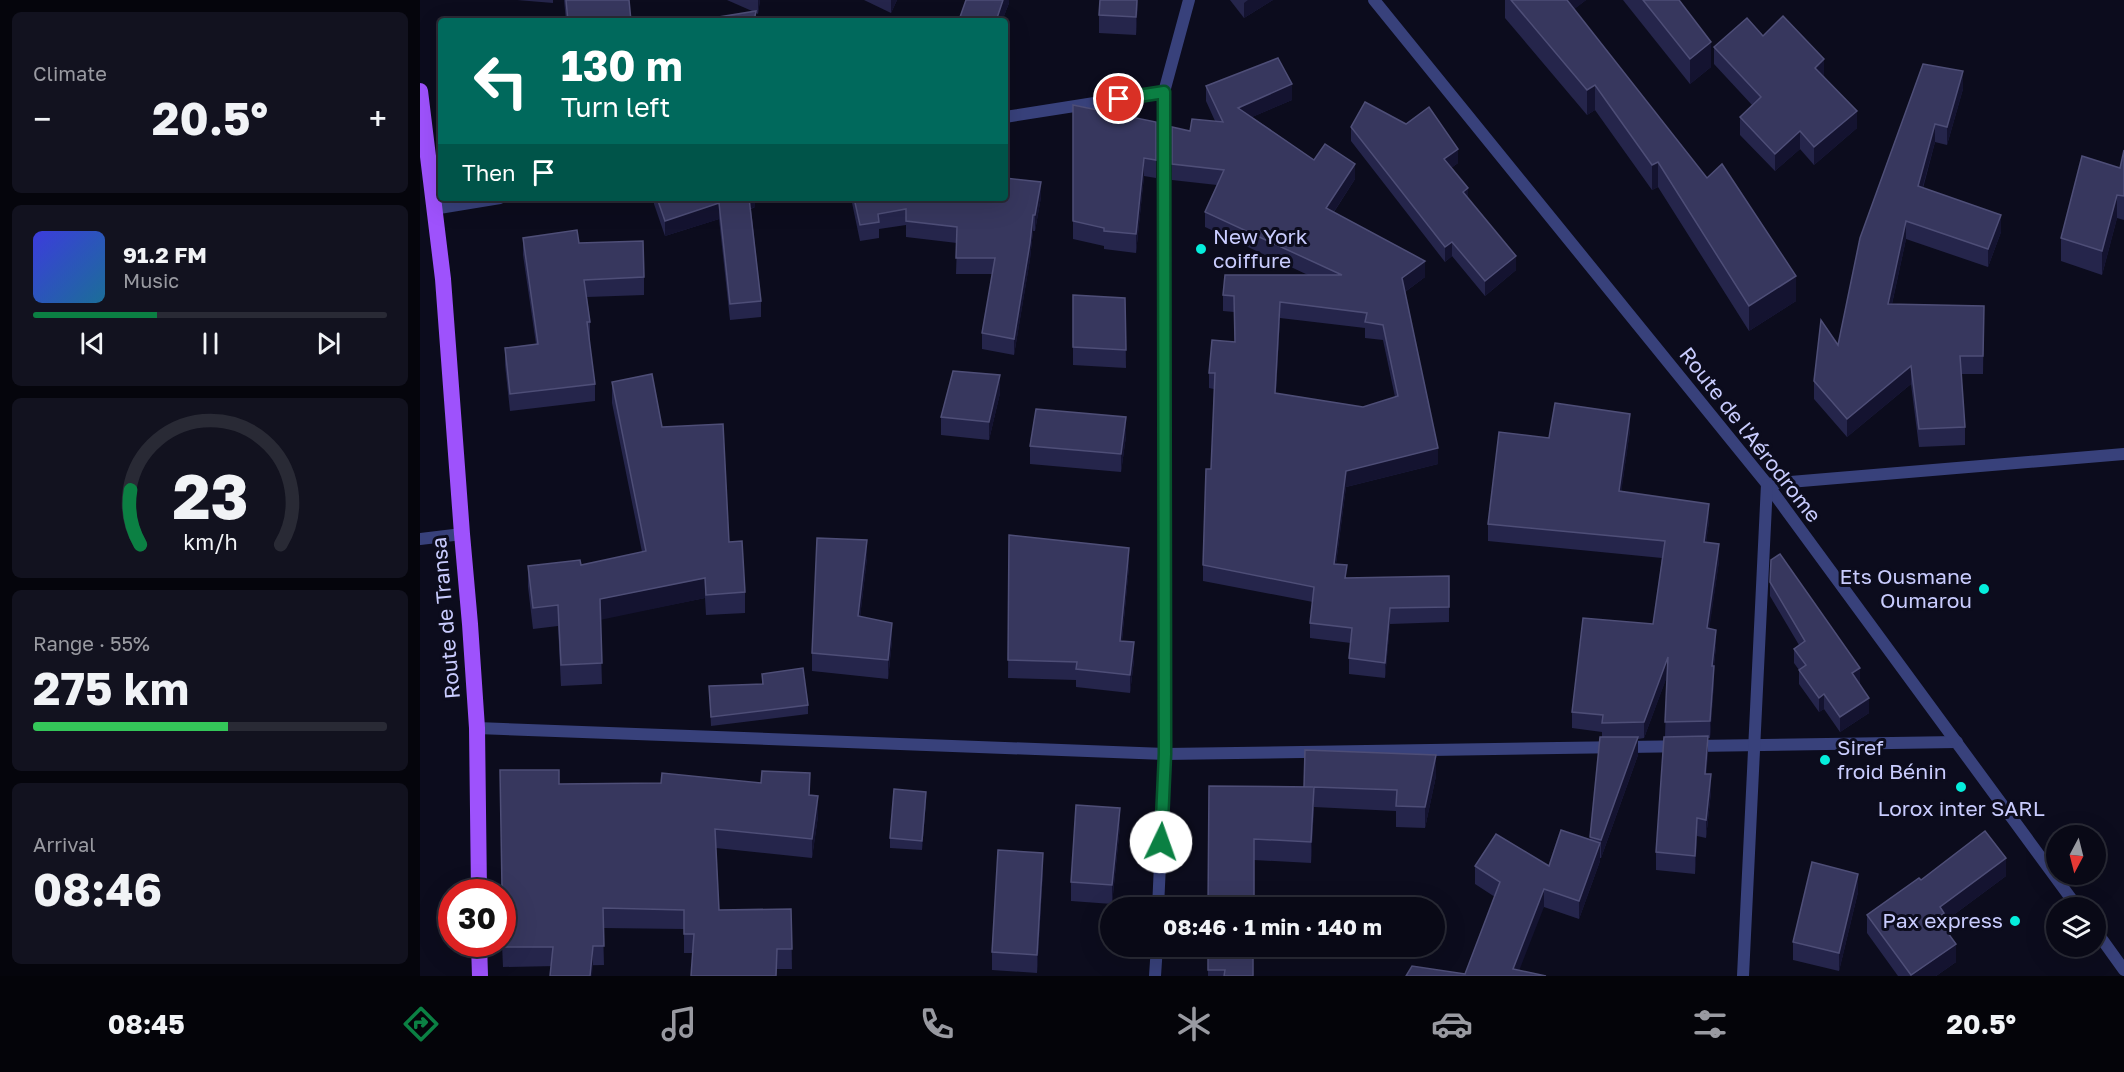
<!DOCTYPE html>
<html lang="en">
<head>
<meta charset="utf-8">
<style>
  body { margin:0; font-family:"Golos Text",sans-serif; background:#12121f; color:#f1f3f6; height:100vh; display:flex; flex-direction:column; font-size:22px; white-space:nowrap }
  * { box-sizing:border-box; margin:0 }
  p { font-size:20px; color:#999aa1 }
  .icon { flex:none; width:33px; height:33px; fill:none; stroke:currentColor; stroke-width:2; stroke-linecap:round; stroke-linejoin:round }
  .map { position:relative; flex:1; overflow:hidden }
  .panel { display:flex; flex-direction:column; gap:12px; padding:12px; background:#05050c; width:420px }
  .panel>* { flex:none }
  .guide { position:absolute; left:18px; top:18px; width:570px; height:183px; border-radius:6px; box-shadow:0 6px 24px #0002,0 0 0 2px #292a35; background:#00695c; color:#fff; overflow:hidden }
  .needle { width:39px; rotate:187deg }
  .controls { position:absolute; left:1626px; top:825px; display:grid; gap:12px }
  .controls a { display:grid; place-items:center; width:60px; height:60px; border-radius:50%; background:#090916; box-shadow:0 6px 24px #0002,0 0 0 2px #292a35; font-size:30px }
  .speed { position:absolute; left:18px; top:879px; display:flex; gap:12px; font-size:30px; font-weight:700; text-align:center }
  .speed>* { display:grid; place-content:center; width:78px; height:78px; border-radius:50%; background:#090916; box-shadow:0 6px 24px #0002,0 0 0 2px #292a35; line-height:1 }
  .speed .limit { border:9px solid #d22; background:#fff; color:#111 }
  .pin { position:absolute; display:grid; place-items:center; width:51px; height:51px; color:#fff; margin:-26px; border:3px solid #fff; border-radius:50%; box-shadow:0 2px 6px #0007 }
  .me { position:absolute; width:66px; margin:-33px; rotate:3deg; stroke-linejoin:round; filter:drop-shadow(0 0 4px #0008) }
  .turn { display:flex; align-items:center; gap:21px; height:126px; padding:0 24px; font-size:27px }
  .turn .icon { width:78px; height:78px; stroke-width:2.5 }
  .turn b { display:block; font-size:42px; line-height:51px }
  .then { display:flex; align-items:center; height:57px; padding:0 24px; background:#0003; gap:12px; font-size:22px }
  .big { font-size:45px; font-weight:700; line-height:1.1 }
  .panel .tile { flex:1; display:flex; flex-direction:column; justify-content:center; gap:9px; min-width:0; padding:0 21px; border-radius:9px; background:#12121f }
  .panel .dial { align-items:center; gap:0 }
  .dial svg { height:156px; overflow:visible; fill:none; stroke:#292a35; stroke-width:7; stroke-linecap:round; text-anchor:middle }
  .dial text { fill:#f1f3f6; stroke:none }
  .song { display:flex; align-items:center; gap:18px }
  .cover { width:72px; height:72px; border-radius:9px; background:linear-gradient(135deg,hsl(240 70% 55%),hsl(200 70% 35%)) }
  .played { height:6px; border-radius:3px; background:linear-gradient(90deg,#0b8043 35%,#292a35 35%) }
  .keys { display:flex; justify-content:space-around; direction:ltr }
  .heat { display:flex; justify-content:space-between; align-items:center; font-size:33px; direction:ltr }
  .charge { height:9px; border-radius:4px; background:linear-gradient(90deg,#34c759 55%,#292a35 0) }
  .trip { position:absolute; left:680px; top:897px; width:345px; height:60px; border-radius:30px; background:#090916; box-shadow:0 6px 24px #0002,0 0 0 2px #292a35; font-weight:700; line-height:60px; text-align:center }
  .tab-bar { display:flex; height:96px; justify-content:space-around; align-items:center; background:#040409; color:#999aa1 }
  .tab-bar .icon { width:42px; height:42px }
  .tab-bar .selected { color:#0b8043 }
  .tab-bar b { font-size:27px; color:#f1f3f6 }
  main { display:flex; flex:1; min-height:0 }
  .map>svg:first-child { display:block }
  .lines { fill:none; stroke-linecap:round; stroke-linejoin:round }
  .service { stroke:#38417b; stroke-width:12 }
  .minor { stroke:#38417b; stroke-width:12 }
  .tertiary { stroke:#38417b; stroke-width:12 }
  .primary { stroke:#9e52fc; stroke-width:16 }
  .wall { fill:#25254b; fill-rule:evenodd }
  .shaded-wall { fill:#141330 }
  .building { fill:#37375e; stroke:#4e4e77; stroke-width:1.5; fill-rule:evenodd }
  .route-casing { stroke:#07532c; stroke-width:15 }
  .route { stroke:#0b8043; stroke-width:10 }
  .poi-dot { fill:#05eedc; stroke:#0c0c1d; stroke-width:2 }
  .labels { text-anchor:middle; stroke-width:6; stroke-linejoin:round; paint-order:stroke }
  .poi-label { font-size:21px; fill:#c9ccfe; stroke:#0c0c1d; text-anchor:start }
  .street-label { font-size:21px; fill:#c9ccfe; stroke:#0c0c1d }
</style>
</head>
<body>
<main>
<section class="panel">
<div class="tile"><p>Climate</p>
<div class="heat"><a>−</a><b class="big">20.5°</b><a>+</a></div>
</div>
<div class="tile">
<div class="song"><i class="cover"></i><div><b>91.2 FM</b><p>Music</p></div></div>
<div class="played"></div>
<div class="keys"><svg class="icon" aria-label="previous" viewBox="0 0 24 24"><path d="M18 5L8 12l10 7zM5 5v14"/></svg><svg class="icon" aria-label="pause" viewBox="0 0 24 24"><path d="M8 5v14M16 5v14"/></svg><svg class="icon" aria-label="next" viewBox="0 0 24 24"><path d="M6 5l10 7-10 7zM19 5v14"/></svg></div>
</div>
<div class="tile dial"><svg viewBox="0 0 100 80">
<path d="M14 69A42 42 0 1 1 86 69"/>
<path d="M14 69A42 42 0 0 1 9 41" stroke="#0b8043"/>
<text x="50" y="56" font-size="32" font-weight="700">23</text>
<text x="50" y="72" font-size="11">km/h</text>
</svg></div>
<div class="tile"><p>Range · 55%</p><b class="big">275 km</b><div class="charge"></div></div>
<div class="tile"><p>Arrival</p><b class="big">08:46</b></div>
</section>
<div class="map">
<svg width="1704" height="976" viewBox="0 0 1704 976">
  <rect width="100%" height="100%" fill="#0c0c1d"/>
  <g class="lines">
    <polyline class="service" points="0,539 42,534"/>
    <g class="minor">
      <polyline points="585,117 744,92"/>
      <polyline points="13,209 80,198"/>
      <polyline points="1347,484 1704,454"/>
      <polyline points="57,728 745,754 1537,742"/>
      <polyline points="738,908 745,754 744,92 769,0"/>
      <polyline points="735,976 737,946"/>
    </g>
    <g class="tertiary">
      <polyline points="954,0 1347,484 1658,908"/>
      <polyline points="1676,931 1704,970"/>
      <polyline points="1323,976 1347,484"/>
    </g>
    <g class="primary">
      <polyline points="0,91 23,279 42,534 50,624 57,728 59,892"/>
      <polyline points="59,944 60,976"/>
    </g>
  </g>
  <g class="wall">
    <polygon points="97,0 133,0 133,3"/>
    <polygon points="144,0 209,0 211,21 146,21"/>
    <polygon points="307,0 340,0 338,14 336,13 336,21 332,11"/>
    <polygon points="444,0 477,0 471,13"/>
    <polygon points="589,0 589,3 582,21 540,21 540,17"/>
    <polygon points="718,0 716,35 679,33 679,15"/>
    <polygon points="810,0 853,0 824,18"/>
    <polygon points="1085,0 1166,0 1154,9 1376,301 1329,331 1238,187 1232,190 1175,110 1167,115 1085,18"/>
    <polygon points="1203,0 1259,0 1291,67 1270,84"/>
    <polygon points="1343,36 1404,76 1437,128 1394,165 1380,149 1355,171 1320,135 1320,117 1332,105 1294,64 1294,47"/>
    <polygon points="1503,64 1543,89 1527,145 1515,142 1503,188 1581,232 1568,267 1486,239 1472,304 1564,306 1563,374 1541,374 1545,427 1545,445 1499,447 1491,384 1427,437 1394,399 1394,381 1418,345"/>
    <path d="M786,86L872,100L832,117L894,160L935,179L914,212L1005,277L985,292L1018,464L926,487L916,564L927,578L1029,576V622L970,624L965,678L929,674V658L931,643L890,638V623L893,602L783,581V565L791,469L794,389L789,388V373L815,342L814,312L803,311V295L888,275L785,227V212L797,185L752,180V127L770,131L795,121L786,101ZM860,318L945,328V338L963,340L975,397L943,407L856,393Z"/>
    <polygon points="653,105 736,122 736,178 724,176 716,253 684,249 684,246 653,239"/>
    <polygon points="931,127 1038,163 1031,168 1048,198 1096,270 1065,296 1032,256 1025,262 931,141"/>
    <polygon points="1704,150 1704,220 1697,218 1682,275 1641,261 1641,238 1700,168"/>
    <polygon points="621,197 615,231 613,231 610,259 594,355 562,349 562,333 572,274 536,274 537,243 486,237 486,225 459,229 459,238 440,241 431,198"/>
    <polygon points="234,198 335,198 335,207 331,209 341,301 341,317 310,320 299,219 245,236 234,204"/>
    <polygon points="103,238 159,243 224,277 224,295 167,297 170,322 170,339 169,339 175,384 175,401 90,411 85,365 85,348 116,344 103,255"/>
    <polygon points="653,295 705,298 706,368 653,365"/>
    <polygon points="192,382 242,427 309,542 325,592 325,613 286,615 285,598 180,619 182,684 141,686 138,626 113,629 108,587 108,566 161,565 222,552 192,403"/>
    <polygon points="580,393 569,440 521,435 521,417"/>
    <polygon points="1210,430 1201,492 1289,521 1286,542 1299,561 1289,628 1296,646 1294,666 1294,682 1290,738 1288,738 1288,754 1286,774 1291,792 1286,838 1277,836 1275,874 1236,870 1236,852 1245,736 1247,676 1224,738 1218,739 1218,755 1181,858 1180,858 1180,861 1159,919 1124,907 1045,974 1075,897 1055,884 1055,866 1129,866 1170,840 1180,737 1182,737 1182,732 1152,728 1152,712 1233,624 1242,558 1068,541 1068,524 1129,438"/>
    <polygon points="706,436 701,472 610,464 610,446"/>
    <polygon points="589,535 709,566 702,641 714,660 710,693 656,687 656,680 588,678"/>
    <polygon points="447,558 440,617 472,641 468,679 392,671 392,653"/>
    <polygon points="1350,582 1440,682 1439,683 1449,713 1420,732 1404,709 1399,712 1379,684 1379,670 1374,663 1374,649 1379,645 1350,596"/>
    <polygon points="342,674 388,705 388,714 291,726 289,686 342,684"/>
    <polygon points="1016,776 1005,828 976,827 976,811 894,807 891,863 834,860 789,786 884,787"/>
    <polygon points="139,784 390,795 398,816 392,858 296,848 299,910 371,909 372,969 357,969 272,953 264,953 264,929 183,928 184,965 83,967 82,944"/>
    <polygon points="506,801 502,850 470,848 470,838"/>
    <polygon points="700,826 692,904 651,901 651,882"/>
    <polygon points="623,871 617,973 572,970 572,952"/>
    <polygon points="1586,876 1524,922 1524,928 1536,962 1516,976 1478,976 1447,933 1447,915 1501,880"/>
    <polygon points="1438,892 1419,971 1373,960 1373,942"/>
    <polygon points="788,946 833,976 788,976"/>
  </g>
  <g class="shaded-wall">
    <polygon points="338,0 340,0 338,14"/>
    <polygon points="471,0 477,0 471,13"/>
    <polygon points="583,0 589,0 589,3 582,21 576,21"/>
    <polygon points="717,0 718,0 716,35 716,17"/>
    <polygon points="828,0 853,0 824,18 824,3"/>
    <polygon points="1142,0 1166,0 1142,19"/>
    <polygon points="1291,42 1291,67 1270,84 1270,59"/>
    <polygon points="1404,59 1404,76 1395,85 1395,68"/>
    <polygon points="1543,71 1543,89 1527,145 1527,127"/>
    <polygon points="872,84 872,100 818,123 818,108"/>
    <polygon points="1175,85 1175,110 1167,115 1167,90"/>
    <polygon points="1437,111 1437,128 1394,165 1394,147"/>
    <polygon points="1515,124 1515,142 1498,204 1498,186"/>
    <polygon points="1380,131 1380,149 1355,171 1355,154"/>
    <polygon points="1038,149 1038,163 1024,173 1024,159"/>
    <polygon points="724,158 724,176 716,253 716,234"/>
    <polygon points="1238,162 1238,187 1232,190 1232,165"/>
    <polygon points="935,164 935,179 906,224 906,208"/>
    <polygon points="621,182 621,197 615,231 615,215"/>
    <polygon points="1048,188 1048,202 1043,192"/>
    <polygon points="1697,195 1697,218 1682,275 1682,251"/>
    <polygon points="329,198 335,198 335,207 329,209"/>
    <polygon points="299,203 299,219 245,236 245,221"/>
    <polygon points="613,215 613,231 610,259 594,355 594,339"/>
    <polygon points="1581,215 1581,232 1568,267 1568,249"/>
    <polygon points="1486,221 1486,239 1468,322 1468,304"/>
    <polygon points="1032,242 1032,256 1025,262 1025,247"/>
    <polygon points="1096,256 1096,270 1065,296 1065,281"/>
    <polygon points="1005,261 1005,277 982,294 982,278"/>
    <polygon points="1376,276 1376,301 1329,331 1329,306"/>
    <polygon points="860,302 860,318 855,408 855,393"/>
    <polygon points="1491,366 1491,384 1427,437 1427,419"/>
    <polygon points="580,375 580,393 569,440 569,422"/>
    <polygon points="1210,414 1210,430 1199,508 1199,491"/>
    <polygon points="706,417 706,436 701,472 701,454"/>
    <polygon points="1018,448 1018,464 926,487 914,579 914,564 926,471"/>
    <polygon points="1289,504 1289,521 1284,558 1284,542"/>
    <polygon points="447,540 447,558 438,635 438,616"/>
    <polygon points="1299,544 1299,561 1287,645 1287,628"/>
    <polygon points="709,548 709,566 700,659 700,641"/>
    <polygon points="285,578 285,598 180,620 180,599"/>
    <polygon points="970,608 970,624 965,678 965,663"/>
    <polygon points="472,623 472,641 468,679 468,660"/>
    <polygon points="1296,630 1296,646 1292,682 1292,666"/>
    <polygon points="714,642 714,660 710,693 710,675"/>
    <polygon points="1248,657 1248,674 1224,738 1224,722"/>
    <polygon points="1294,666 1294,682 1290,738 1290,721"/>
    <polygon points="1440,668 1440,682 1432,688 1432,673"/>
    <polygon points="1404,694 1404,709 1399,712 1399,698"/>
    <polygon points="1449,698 1449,713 1420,732 1420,717"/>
    <polygon points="1288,736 1288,754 1285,792 1285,774"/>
    <polygon points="1218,737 1218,755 1181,858 1181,840"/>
    <polygon points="1016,755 1016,776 1005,828 1005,807"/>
    <polygon points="1291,774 1291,792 1286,838 1286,820"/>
    <polygon points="894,787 894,807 891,863 891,842"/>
    <polygon points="506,792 506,801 502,850 502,841"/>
    <polygon points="398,796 398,816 392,858 392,839"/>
    <polygon points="700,808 700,826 692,904 692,885"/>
    <polygon points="1277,818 1277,836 1275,874 1275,856"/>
    <polygon points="1180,843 1180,861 1159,919 1159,901"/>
    <polygon points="623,853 623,871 617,973 617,955"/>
    <polygon points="1586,858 1586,876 1524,922 1524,931 1517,918 1520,907"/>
    <polygon points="1438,874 1438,892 1419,971 1419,953"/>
    <polygon points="1124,889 1124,907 1097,976 1093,969"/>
    <polygon points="1536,944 1536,962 1516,976 1491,976"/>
    <polygon points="173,946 173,965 172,976 170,976"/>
  </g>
  <g class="building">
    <polygon points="146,0 209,0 211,21 148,21"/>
    <polygon points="546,0 583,0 576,21 550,21 540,17"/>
    <polygon points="680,0 717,0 716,17 679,15"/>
    <polygon points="1091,0 1147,0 1287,178 1302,164 1376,276 1329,306 1238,162 1232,165 1175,85 1167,90"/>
    <polygon points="1223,0 1259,0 1291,42 1270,59"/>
    <polygon points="336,11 334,21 293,21 293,18"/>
    <polygon points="1363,16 1404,59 1395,68 1437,111 1394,147 1380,131 1355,154 1320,117 1341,97 1294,47 1327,18 1343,36"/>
    <path d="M858,58L872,84L818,108L894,160L905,144L935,164L906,208L1005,261L982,278L1018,448L926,471L914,564L927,565L925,578L1029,576V607L970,608L965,663L929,658L932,628L890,623L894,587L783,565L786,469H791L795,373H789L792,340L815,342L814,296L803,295L805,275H922L785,212L804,170L752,164V127L770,131L772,119L803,122L786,86ZM860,302L947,313L945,322L963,325L978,396L943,407L855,393Z"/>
    <polygon points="1503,64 1543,71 1527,127 1515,124 1498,186 1581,215 1568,249 1486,221 1468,304 1564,306 1563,356 1540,356 1545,427 1499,429 1491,366 1427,419 1394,381 1401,320 1418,345 1440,238"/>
    <polygon points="945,102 986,124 1009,107 1038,149 1024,159 1048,188 1043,192 1096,256 1065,281 1032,242 1025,247 931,127"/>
    <polygon points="653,105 736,122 736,160 724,158 716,234 684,231 684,228 653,221"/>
    <polygon points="1704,150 1704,196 1697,195 1682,251 1641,238 1662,156 1700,168"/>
    <polygon points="585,178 621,182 615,215 613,215 610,243 594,339 562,333 575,258 536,258 537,227 486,221 486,209 458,214 459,222 440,225 434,198 585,198"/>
    <polygon points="237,198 329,198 341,301 310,304 299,203 245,221"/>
    <polygon points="157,230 159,243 223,241 224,277 164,280 170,322 167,322 175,384 90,394 85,348 118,344 103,238"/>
    <polygon points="653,295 705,298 706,350 653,347"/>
    <polygon points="533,371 580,375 569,422 521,417"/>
    <polygon points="232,374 242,427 303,424 309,542 322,541 325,592 286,595 285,578 180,599 182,663 141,665 138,605 113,608 108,566 160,560 161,565 226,551 192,382"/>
    <polygon points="1135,403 1210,414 1199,491 1289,504 1284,542 1299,544 1287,628 1296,630 1292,666 1294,666 1290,721 1245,722 1248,657 1224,722 1182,723 1183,715 1152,712 1163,618 1233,624 1245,541 1068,524 1079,432 1129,438"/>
    <polygon points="616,409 706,417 701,454 610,446"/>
    <polygon points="589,535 709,548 700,641 714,642 710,675 656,669 657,662 588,660"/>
    <polygon points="397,538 447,540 438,616 472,623 468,660 392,653"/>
    <polygon points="1360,554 1440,668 1432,673 1449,698 1420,717 1404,694 1399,698 1379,670 1386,665 1374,649 1385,641 1350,582 1351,560"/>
    <polygon points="383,668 388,705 291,717 289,686 343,684 342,674"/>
    <polygon points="1288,736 1285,774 1291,774 1286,820 1277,818 1275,856 1236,852 1244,737"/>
    <polygon points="1180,737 1218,737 1181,840 1170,837"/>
    <polygon points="885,750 1016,755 1005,807 976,806 977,790 894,787 891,842 834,839 834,908 788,908 789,786 893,787 884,787"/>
    <polygon points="80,770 139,770 139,784 241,783 242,773 341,783 342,771 390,773 389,795 398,796 392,839 295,829 299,910 371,909 372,949 357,949 356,976 271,976 274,934 264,934 264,910 183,908 184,946 173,946 170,976 130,976 133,947 83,947"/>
    <polygon points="474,789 506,792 502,841 470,838"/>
    <polygon points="656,805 700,808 692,885 651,882"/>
    <polygon points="1141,830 1180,843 1159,901 1124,889 1093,969 1126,976 986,976 992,966 1045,974 1080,882 1055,866 1076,834 1129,866"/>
    <polygon points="1565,831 1586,858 1520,907 1524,913 1517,918 1536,944 1491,975 1447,915 1499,878 1501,880"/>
    <polygon points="578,850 623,853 617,955 572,952"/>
    <polygon points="1392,862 1438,874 1419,953 1373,942"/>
    <polygon points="788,946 833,946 833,976 804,976 805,970 788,970"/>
  </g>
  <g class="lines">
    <g class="route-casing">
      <polyline id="route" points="699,99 744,92 745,754 741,842"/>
    </g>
    <use href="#route" class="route"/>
  </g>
  <g class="poi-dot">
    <circle cx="781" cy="249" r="6"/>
    <circle cx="1564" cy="589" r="6"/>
    <circle cx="1405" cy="760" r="6"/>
    <circle cx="1541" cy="787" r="6"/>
    <circle cx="1595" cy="921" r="6"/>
  </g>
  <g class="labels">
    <g class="poi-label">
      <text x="793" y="244">New York<tspan x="793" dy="24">coiffure</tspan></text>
      <text x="1552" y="584" text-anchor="end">Ets Ousmane<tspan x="1552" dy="24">Oumarou</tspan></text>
      <text x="1417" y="755">Siref<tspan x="1417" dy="24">froid Bénin</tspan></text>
      <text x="1541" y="816" text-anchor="middle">Lorox inter SARL</text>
      <text x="1583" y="928" text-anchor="end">Pax express</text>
    </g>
    <g class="street-label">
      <text transform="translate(1330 435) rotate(52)" y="7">Route de l'Aérodrome</text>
      <text transform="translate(26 618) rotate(-95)" y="7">Route de Transa</text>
    </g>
  </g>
</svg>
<div class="controls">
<a><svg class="needle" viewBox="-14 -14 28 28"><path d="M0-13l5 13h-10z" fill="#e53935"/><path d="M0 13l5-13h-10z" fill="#999aa1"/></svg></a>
<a><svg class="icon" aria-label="layers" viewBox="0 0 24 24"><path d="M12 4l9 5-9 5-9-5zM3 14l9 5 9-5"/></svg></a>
</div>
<div class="speed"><div class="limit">30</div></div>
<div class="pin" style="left:699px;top:99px;background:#d93025"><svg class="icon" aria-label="arrive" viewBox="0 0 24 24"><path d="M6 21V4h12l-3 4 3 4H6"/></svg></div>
<svg class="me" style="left:741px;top:842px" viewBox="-20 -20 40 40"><circle r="19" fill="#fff"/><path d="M0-13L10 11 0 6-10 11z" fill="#0b8043"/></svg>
<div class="trip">08:46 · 1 min · 140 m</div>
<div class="guide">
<div class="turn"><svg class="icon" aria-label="left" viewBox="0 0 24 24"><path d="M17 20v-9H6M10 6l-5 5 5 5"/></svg><div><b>130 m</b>Turn left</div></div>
<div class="then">Then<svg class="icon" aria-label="arrive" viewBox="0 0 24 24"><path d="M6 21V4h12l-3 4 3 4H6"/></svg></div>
</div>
</div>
</main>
<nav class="tab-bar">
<b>08:45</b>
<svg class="icon selected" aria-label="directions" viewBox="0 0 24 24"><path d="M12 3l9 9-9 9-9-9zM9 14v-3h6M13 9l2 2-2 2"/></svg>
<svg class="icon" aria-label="music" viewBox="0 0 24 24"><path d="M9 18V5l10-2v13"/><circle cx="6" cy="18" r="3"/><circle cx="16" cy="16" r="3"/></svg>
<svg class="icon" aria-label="phone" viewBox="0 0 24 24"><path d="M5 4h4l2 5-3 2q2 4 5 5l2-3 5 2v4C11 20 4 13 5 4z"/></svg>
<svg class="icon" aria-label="climate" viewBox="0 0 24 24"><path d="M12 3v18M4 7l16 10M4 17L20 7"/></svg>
<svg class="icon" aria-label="car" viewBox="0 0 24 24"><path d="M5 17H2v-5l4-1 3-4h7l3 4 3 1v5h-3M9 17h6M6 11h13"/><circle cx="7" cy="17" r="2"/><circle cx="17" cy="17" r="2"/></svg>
<svg class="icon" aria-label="filters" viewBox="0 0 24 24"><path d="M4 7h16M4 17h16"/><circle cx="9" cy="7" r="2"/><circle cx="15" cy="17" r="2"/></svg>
<b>20.5°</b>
</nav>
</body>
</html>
